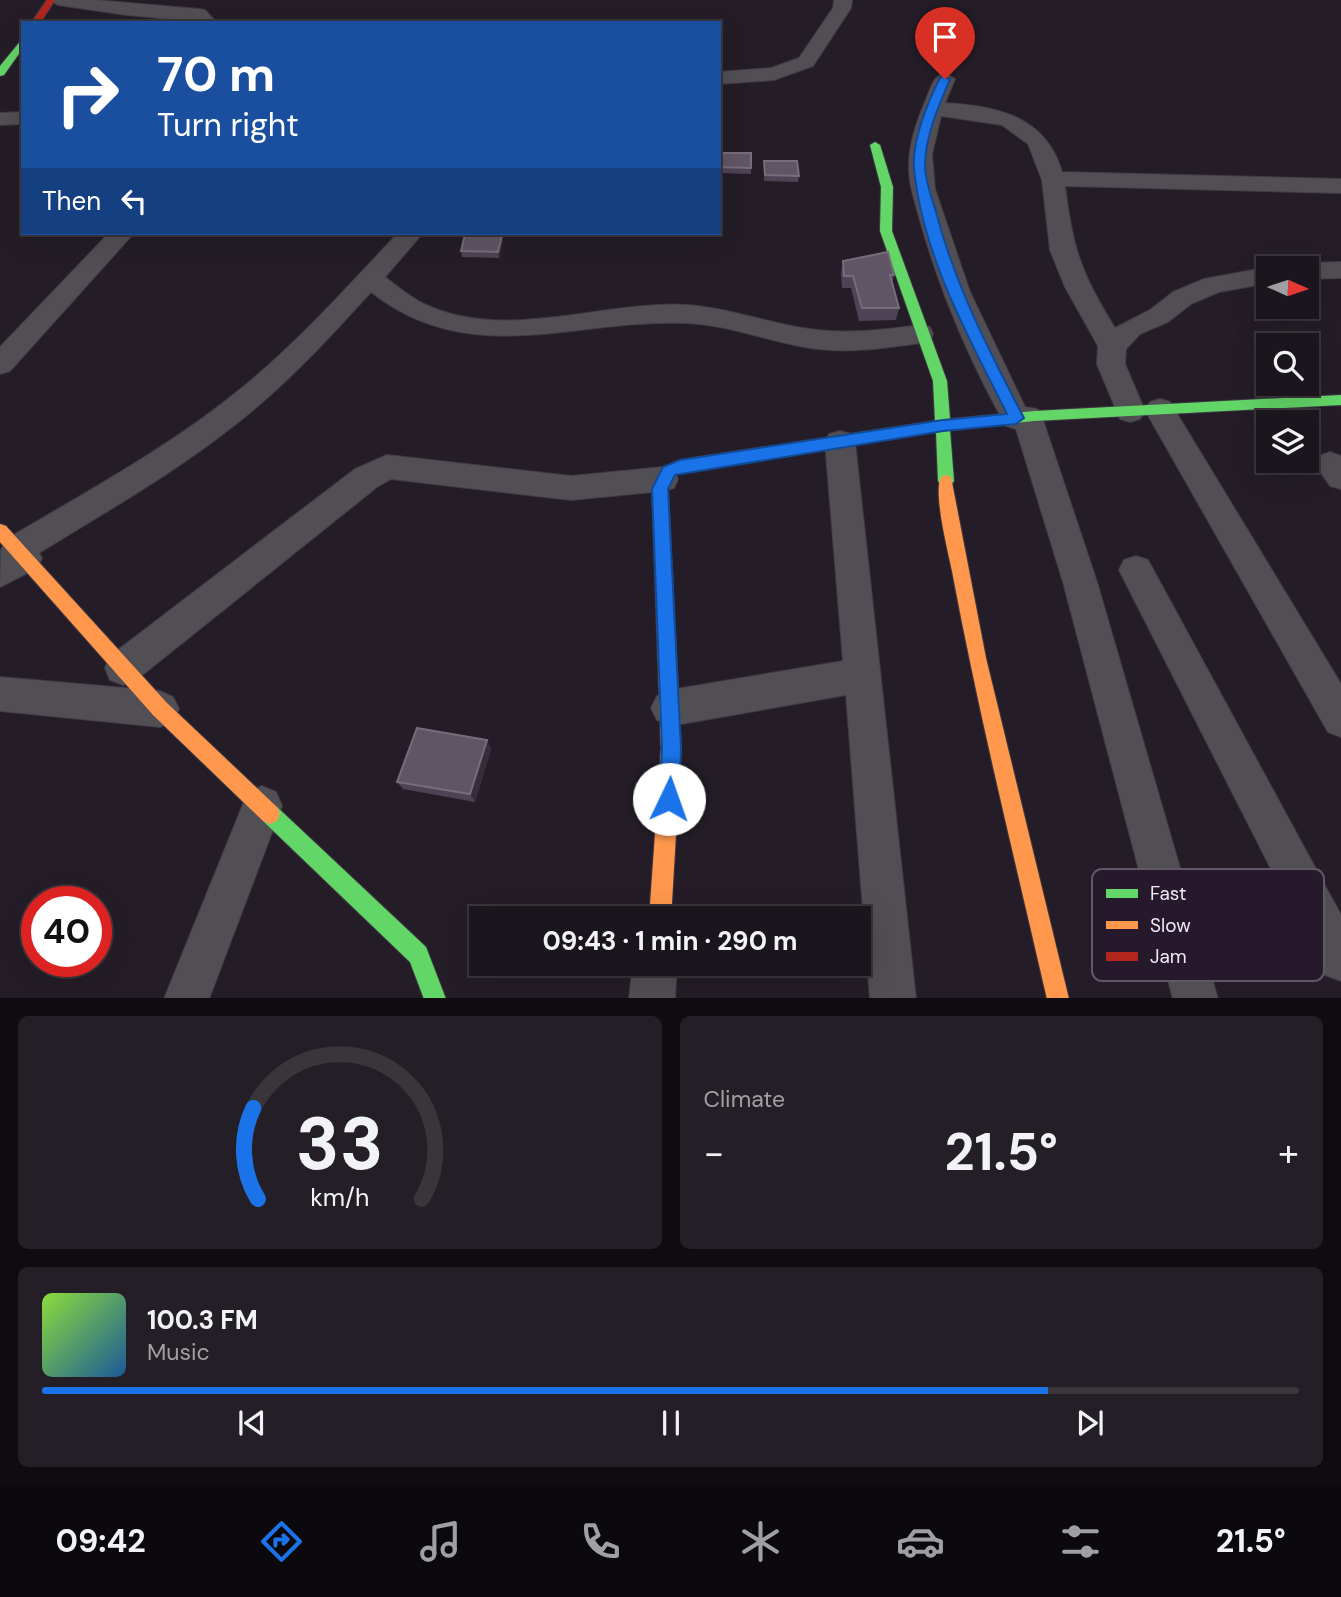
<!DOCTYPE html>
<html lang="en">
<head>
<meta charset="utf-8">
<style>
  body { margin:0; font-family:"DM Sans",sans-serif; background:#241f26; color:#f1f3f6; height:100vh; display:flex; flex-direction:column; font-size:26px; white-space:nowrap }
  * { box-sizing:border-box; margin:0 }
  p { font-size:23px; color:#a09fa4 }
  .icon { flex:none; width:38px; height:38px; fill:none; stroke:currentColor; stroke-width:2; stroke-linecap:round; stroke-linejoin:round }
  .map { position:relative; height:998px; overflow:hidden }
  .drawer { display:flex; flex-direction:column; gap:18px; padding:18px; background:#0f0c10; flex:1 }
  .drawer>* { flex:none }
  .guide { position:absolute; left:21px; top:21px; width:700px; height:214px; border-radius:0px; box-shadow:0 7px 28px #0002,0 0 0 2px #39353b; background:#1a4fa0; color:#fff; overflow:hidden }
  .needle { width:46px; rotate:93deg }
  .tools { position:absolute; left:1256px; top:256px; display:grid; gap:14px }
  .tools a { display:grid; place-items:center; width:63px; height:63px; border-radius:0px; background:#1b161d; box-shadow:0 7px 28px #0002,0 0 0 2px #39353b; font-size:35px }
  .speed { position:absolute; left:21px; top:886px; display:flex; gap:14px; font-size:35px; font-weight:700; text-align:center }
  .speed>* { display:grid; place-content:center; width:91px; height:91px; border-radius:50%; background:#1b161d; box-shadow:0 7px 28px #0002,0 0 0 2px #39353b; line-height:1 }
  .speed .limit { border:10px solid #d22; background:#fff; color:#111 }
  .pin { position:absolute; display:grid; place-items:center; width:60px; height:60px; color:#fff; margin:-72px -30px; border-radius:50% 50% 50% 0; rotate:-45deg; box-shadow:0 0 7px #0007 }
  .pin .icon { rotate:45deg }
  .me { position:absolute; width:77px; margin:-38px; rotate:3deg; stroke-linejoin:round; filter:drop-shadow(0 0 5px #0008) }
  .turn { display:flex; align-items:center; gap:24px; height:147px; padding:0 21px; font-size:32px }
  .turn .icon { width:91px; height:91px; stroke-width:2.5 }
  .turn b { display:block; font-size:49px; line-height:60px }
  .then { display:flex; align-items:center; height:66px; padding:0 21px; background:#0003; gap:14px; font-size:26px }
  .big { font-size:52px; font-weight:700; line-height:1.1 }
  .drawer .card { flex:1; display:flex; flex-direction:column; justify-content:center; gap:10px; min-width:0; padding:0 24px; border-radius:10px; background:#241f26 }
  .drawer .dial { align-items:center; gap:0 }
  .dial svg { height:182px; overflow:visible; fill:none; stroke:#39353b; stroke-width:7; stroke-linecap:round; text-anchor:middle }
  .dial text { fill:#f1f3f6; stroke:none }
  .song { display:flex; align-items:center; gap:21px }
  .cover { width:84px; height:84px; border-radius:10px; background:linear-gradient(135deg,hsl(90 70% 55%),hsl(210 70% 35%)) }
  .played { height:7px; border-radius:4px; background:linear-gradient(90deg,#1a73e8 80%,#39353b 80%) }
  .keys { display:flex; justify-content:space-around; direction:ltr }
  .heat { display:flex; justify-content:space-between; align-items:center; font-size:38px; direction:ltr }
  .drawer .tiles { flex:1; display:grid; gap:18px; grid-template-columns:1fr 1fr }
  .card:last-child { grid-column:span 2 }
  .trip { position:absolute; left:469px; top:906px; width:402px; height:70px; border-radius:0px; background:#1b161d; box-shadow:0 7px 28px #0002,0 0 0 2px #39353b; font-weight:700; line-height:70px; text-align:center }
  .dock { display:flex; height:112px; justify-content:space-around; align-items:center; background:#0b090c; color:#a09fa4 }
  .dock .icon { width:49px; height:49px }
  .dock .on { color:#1a73e8 }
  .dock b { font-size:32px; color:#f1f3f6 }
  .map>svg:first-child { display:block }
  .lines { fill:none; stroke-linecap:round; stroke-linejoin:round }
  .street-casing { stroke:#403a43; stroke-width:2 }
  .fast-casing { stroke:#403a43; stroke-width:2 }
  .slow-casing { stroke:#403a43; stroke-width:2 }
  .jam-casing { stroke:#403a43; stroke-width:2 }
  .street { fill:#524f54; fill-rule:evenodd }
  .fast { fill:#63d668; fill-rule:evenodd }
  .slow { fill:#ff974d; fill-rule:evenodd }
  .jam { fill:#b3261e; fill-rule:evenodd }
  .wall { fill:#4e4354 }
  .shaded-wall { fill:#362d3b }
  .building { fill:#605565; stroke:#766c7c; stroke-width:2 }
  .route { fill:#1a73e8; stroke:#114b97; stroke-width:2 }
  .key { fill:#25192b; stroke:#625768; stroke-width:2 }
  .key-label { font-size:19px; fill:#f0e8f5 }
</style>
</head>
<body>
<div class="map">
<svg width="1341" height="999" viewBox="0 0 1341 999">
  <rect width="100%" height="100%" fill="#241d27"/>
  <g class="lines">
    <g class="street-casing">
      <g id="street">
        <polygon points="49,0 95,0 199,9 205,10 217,23 126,15 58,5"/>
        <polygon points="834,0 852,0 851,8 813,66 774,80 719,84 719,72 771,68 799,58 833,8"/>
        <path d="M945,73L955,79L945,103C997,106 1046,116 1062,172L1341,179V193L1065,186C1073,250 1081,273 1115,328L1150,310L1173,292L1204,279L1269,267L1272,268H1269V283L1219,292L1191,304L1168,322L1140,334L1126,349L1125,364L1145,411L1140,419L1130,422L1120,419L1097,364L1098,346L1065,287L1050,250L1042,180L1028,144L1002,125L941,116L932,154L935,189L970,292L1025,407L1037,409L1042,417L1097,582L1218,999H1173L1063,582L1016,429L1006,426C969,360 939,289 919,217C915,201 909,186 909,170C908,146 916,123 925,102C930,91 932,76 945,73Z"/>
        <polygon points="23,112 23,124 0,125 0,113"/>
        <polygon points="109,233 134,233 10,371 0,374 0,347"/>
        <path d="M398,233H423L385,277C397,286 410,297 424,304C506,343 603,300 688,305C728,308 765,322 803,328C843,335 881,330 920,325L930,327L933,334L930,341L920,343C881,349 843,354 804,347C764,340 725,324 684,323C573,319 470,370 371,292C330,337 289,382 241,420C178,471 107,511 39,553L42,558L37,568L0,587L1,550L5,540C86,492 170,447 243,387C299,341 348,286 398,233Z"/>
        <polygon points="1341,262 1341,278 1307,279 1307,268 1296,268 1307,263"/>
        <polygon points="1160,399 1170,402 1341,684 1341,737 1328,732 1145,410 1150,402"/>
        <polygon points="840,431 851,434 855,442 916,999 870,999 846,695 670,726 657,720 651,708 657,696 670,690 843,661 825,442 829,434"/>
        <polygon points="1330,452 1341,456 1341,489 1330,486 1315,464 1319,456"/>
        <polygon points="387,455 571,476 663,467 674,470 678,479 674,488 663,491 571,500 391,479 377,487 136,680 123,685 110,680 105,668 110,656 355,469"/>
        <polygon points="1136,556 1148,560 1341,915 1341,981 1325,975 1119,570 1124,560"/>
        <polygon points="0,677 160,691 173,697 179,709 173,721 160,727 0,711"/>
        <polygon points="262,786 276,792 282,806 209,999 164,999 248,792"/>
        <polygon points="633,964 677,964 675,999 629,999"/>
      </g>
    </g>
    <g class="fast-casing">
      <g id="fast">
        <polygon points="23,38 23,48 4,75 0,76 0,66"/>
        <polygon points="875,142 880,145 893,187 892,231 947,381 950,419 1034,411 1341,395 1341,405 1034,421 950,430 954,481 951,485 941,485 938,481 936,432 804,453 799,451 796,447 804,441 935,421 933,381 880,231 881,187 870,145"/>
        <polygon points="270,804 277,807 426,947 446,999 424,999 410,962 263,821 260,814 263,807"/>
      </g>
    </g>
    <g class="slow-casing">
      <g id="slow">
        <polygon points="804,441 812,447 809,451 682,472 675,475 668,489 681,749 671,919 649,919 661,749 652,489 664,467 680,460"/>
        <path d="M946,475L951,477L986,658L1069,999H1047C1014,856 979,715 952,571C948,551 933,493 941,477Z"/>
        <polygon points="0,524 6,526 167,703 277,807 280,814 277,821 270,824 263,821 153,715 0,542"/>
      </g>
    </g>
    <g class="jam-casing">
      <polygon id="jam" points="47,0 55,0 40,23 31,23"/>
    </g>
    <use href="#street" class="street"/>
    <use href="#fast" class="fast"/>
    <use href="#slow" class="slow"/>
    <use href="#jam" class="jam"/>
  </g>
  <g class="wall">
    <polygon points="719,153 751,168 751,174 719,173"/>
    <polygon points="764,161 799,176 798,182 764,181"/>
    <polygon points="503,241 499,258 462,257 461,251"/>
    <polygon points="843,261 894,275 892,283 899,308 896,320 859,321 851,288 842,288 841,273"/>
    <polygon points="487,740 491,749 475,802 403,789 397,782"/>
  </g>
  <g class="shaded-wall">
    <polygon points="502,235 503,241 499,258 498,252"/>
    <polygon points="487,740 491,749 475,802 470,794"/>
  </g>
  <g class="building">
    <polygon points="719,153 751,153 751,168 719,167"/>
    <polygon points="764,161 797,161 799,176 765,175"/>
    <polygon points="465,234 502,235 498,252 461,251"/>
    <polygon points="888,252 894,275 890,275 899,308 862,308 853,276 844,276 843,261"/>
    <polygon points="417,728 487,740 470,794 397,782"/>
  </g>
  <path class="route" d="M941,76L950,79C939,105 925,136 925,166C925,181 932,198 936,212C955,285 989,351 1024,418L1016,424L943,431L675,475L668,489L681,749L679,799L676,806L669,809L662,806L659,799L662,749L652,489L663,467L680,460L943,420L1007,414C969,338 922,255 914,168C912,140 928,101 941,76Z"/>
  <rect x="1092" y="869" width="232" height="112" rx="10" class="key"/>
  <rect x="1106" y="889" width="32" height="9" fill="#63d668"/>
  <rect x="1106" y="921" width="32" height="8" fill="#ff974d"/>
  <rect x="1106" y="952" width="32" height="9" fill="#b3261e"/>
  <g class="key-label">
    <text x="1150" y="900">Fast</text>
    <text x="1150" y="932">Slow</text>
    <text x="1150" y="963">Jam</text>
  </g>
</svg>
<div class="tools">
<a><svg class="needle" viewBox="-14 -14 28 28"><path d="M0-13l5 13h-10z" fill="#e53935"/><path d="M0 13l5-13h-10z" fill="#a09fa4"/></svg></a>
<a><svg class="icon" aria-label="search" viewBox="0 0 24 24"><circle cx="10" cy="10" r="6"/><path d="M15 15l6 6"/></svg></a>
<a><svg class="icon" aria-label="layers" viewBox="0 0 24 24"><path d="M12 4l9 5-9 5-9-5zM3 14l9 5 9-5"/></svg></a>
</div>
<div class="speed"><div class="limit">40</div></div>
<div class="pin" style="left:945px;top:79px;background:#d93025"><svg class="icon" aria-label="arrive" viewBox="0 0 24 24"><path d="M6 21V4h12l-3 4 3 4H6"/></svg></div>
<svg class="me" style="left:669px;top:799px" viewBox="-20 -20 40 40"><circle r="19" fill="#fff"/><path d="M0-13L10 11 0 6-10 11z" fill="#1a73e8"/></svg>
<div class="trip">09:43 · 1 min · 290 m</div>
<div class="guide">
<div class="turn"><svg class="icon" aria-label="right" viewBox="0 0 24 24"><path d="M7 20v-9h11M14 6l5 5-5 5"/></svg><div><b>70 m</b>Turn right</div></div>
<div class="then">Then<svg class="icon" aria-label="left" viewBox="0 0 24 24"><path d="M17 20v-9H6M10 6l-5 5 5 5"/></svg></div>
</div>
</div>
<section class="drawer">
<div class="tiles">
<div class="card dial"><svg viewBox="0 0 100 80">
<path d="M14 69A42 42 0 1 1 86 69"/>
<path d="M14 69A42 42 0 0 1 12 29" stroke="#1a73e8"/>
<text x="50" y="56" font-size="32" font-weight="700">33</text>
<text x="50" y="72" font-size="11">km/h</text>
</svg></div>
<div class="card"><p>Climate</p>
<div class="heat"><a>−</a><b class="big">21.5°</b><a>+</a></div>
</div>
<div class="card">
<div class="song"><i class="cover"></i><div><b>100.3 FM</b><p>Music</p></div></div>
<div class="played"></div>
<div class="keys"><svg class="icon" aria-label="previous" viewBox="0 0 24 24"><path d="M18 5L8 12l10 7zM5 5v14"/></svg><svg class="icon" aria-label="pause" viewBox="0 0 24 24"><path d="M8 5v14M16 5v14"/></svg><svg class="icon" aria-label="next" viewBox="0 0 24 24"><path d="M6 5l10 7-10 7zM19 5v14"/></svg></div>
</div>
</div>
</section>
<nav class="dock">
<b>09:42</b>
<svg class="icon on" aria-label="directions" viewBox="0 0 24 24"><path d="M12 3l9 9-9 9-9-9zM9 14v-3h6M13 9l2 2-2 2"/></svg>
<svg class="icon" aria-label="music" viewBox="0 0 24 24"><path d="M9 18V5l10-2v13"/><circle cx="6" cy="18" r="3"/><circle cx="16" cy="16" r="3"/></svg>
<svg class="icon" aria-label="phone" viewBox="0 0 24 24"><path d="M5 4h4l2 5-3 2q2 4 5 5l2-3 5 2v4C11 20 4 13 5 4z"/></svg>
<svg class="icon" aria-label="climate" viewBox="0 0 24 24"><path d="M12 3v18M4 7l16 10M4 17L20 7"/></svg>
<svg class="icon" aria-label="car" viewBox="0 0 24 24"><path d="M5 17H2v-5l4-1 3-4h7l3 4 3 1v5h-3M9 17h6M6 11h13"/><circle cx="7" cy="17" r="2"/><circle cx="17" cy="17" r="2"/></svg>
<svg class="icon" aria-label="filters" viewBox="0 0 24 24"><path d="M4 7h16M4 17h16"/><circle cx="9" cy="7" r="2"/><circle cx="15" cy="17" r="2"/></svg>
<b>21.5°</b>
</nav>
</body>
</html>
